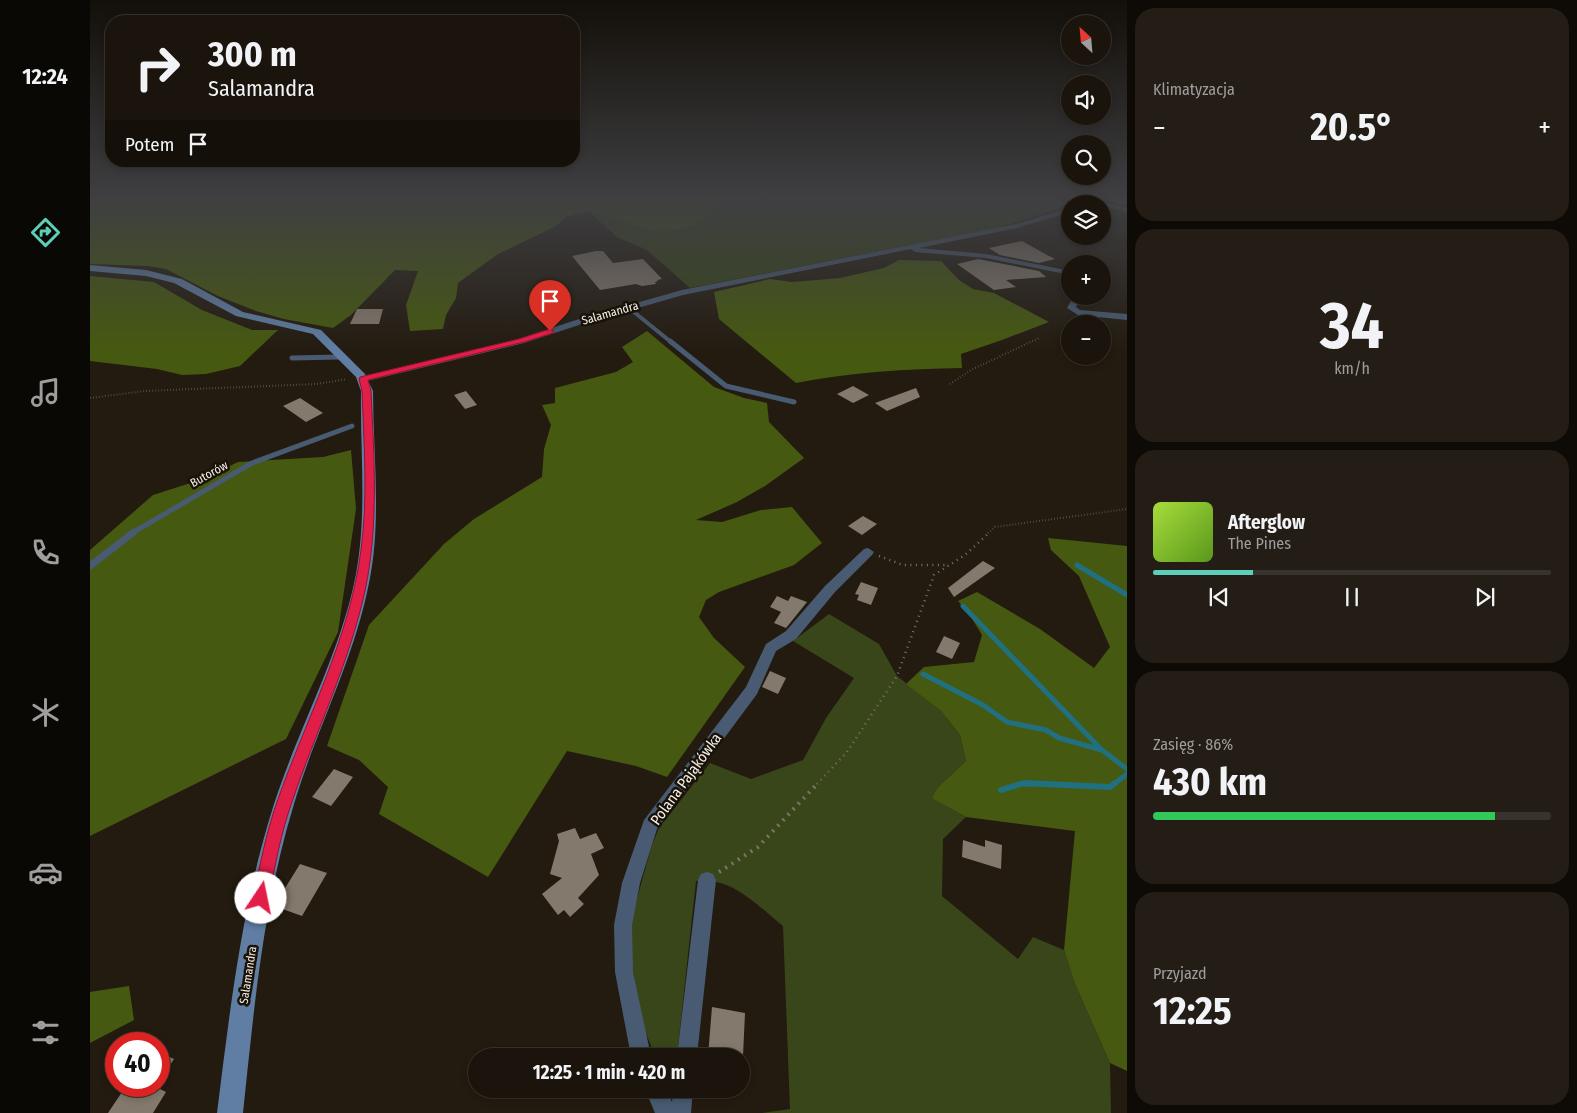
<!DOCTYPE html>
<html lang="pl">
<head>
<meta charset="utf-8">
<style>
  body { margin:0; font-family:"Fira Sans Condensed",sans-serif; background:#231d15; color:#f1f3f6; height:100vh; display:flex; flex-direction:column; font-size:19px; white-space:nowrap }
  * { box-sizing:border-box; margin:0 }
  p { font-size:16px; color:#9f9e9d }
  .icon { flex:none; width:28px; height:28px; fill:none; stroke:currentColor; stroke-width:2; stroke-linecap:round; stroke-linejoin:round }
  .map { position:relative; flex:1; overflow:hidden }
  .side { display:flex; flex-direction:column; gap:8px; padding:8px; background:#0e0b07; width:450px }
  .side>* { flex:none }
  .hud { position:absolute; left:15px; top:15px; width:475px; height:152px; border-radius:20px; box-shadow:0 2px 8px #0003,0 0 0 1px #38332d; background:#1a140c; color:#f1f3f6; overflow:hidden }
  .needle { width:32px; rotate:334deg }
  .fabs { position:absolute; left:971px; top:15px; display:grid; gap:10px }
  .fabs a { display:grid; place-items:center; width:50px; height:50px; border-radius:50%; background:#1a140c; box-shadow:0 2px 8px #0003,0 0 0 1px #38332d; font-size:25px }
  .speed { position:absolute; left:15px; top:1032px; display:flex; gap:10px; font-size:25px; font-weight:700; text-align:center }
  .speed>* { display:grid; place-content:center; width:65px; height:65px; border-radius:50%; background:#1a140c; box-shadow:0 2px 8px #0003,0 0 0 1px #38332d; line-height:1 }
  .speed .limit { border:8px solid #d22; background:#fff; color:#111 }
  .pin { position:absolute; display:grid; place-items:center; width:42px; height:42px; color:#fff; margin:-51px -21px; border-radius:50% 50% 50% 0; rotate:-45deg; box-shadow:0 0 5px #0007 }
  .pin .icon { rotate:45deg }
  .me { position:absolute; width:55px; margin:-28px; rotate:11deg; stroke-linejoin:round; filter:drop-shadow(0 0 4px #0008) }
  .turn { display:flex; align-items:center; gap:18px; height:105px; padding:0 20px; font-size:22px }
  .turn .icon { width:65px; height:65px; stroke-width:2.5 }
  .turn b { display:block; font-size:35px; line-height:42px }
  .then { display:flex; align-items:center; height:48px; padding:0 20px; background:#0003; gap:10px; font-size:19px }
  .big { font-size:38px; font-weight:700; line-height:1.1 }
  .side .widget { flex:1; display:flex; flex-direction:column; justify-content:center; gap:8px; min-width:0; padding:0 18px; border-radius:20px; background:#231d15 }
  .side .dial { align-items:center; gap:0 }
  .dial b { font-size:65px; line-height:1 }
  .song { display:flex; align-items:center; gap:15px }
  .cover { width:60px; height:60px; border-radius:8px; background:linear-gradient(135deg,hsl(80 70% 55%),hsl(90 70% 35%)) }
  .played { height:5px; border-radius:2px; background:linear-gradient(90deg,#5dceb9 25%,#38332d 25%) }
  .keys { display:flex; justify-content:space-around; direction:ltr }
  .heat { display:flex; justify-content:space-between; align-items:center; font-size:28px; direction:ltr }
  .charge { height:8px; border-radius:4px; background:linear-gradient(90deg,#34c759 86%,#38332d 0) }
  .trip { position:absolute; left:378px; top:1048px; width:282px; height:50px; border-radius:25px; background:#1a140c; box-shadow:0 2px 8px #0003,0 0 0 1px #38332d; font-weight:700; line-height:50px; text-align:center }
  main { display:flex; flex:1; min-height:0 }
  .tab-bar { display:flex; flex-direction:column; width:90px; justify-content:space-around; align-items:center; background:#0a0805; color:#9f9e9d }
  .tab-bar .icon { width:35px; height:35px }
  .tab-bar .on { color:#5dceb9 }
  .tab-bar b { font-size:22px; color:#f1f3f6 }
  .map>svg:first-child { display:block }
  .green { fill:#38461a }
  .forest { fill:#465910 }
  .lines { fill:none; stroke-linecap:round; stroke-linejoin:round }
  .stream-far1 { stroke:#207082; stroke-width:5 }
  .stream { stroke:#207082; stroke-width:6 }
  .building { fill:#83796c }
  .path-far2 { stroke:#7a746a; stroke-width:2; stroke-dasharray:0.5 2.5; stroke-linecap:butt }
  .path-far1 { stroke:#7a746a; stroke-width:2.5; stroke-dasharray:1 4.5; stroke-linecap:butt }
  .path { stroke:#7a746a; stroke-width:4; stroke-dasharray:2 5.5; stroke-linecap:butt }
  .lane-far2 { stroke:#485b72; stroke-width:4 }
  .lane-far1 { stroke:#485b72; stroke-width:5 }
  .lane { stroke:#485b72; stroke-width:7 }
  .street { fill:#485b72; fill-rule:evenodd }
  .secondary { fill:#607ea4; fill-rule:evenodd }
  .route { fill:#e11d48; stroke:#92132f }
  .labels { text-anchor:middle; stroke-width:5; stroke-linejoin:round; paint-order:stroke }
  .street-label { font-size:12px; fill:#f4efe7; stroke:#191208 }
  .near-street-label { font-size:15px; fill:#f4efe7; stroke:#191208 }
</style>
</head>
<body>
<main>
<nav class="tab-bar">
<b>12:24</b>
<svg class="icon on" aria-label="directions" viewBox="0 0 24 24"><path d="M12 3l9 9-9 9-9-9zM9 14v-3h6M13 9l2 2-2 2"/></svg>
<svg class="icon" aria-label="music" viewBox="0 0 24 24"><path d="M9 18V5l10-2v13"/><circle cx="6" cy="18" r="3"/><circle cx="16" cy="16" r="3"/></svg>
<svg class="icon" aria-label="phone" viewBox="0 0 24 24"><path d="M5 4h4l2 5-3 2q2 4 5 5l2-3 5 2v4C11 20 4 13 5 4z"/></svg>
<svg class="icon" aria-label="climate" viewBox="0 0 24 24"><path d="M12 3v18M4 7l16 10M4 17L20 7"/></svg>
<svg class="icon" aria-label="car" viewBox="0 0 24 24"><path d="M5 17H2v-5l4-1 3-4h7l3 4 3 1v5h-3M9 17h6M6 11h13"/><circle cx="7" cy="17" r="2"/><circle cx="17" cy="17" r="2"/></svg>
<svg class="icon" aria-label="filters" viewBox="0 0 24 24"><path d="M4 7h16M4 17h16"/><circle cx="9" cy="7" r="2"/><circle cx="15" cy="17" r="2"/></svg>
</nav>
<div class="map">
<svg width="1037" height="1113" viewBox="0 0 1037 1113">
  <rect width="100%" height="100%" fill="#231b10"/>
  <g class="green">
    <path d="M644,196H957L980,205C955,212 931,222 906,228L600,288L557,250L527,237L498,211L559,230L622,213L629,202Z"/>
    <path d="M739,614L789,644L807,676L851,711L870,735L876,761L848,787L843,798L876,817L853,839L852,896L928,959L943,937L974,950L985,984L1020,1063L1021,1113H672L700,1109L693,926C667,905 641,876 606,881L587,1056H565L550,1018L542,965V916L562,845L569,828L620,763L661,779L713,760L736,718L764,678L703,641Z"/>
  </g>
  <g class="forest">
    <polygon points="0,196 644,196 629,202 622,213 604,225 575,232 560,230 498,211 476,217 466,226 408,254 368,283 366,298 356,315 353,329 320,331 316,305 328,271 305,270 261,315 243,328 194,319 166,311 128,296 76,269 57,266 0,264"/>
    <path d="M809,260L851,261L869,280L883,289L904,293L959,322L912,340L871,354L872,368C817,369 761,372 706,383L629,319L624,292L680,279L702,282L750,278L794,268Z"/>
    <polygon points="0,276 64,282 112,310 162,330 188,330 150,366 116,374 92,375 67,369 0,361"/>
    <polygon points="557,331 624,387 654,398 677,403 679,422 714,458 675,486 647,502 606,520 632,522 671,510 702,507 732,543 704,565 629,592 616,600 609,617 624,638 655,667 577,777 546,766 477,751 398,877 289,814 298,787 269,760 237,746 279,625 354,544 384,519 452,477 454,449 461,425 452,405 465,403 465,388 526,372 543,362 532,347"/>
    <polygon points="261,450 266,509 248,632 196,739 0,836 0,550 63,495 113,479 148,462 233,457"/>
    <polygon points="958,538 1037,546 1037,1071 1020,1063 985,984 974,950 985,831 876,817 842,798 848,787 876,761 870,735 851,711 816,684 834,667 884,662 892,635 881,617 868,601 887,592 950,629 1004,668 1020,647 989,576 961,550"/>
    <polygon points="39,986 44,1020 0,1043 0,992"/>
  </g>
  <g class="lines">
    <g class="stream-far1">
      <polyline points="987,565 1037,595"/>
      <polyline points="873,606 1011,749"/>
      <polyline points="833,674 893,705 917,722 956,730 969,738 1012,750 1037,769"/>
      <polyline points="930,784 959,784"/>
      <polyline points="1024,784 1037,774"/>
    </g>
    <polyline class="stream" points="911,790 934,783 1020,787 1025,783"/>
  </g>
  <g class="building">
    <polygon points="1023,196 1037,196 1037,204 1033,205 1016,200"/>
    <polygon points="932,241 957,255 965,259 949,263 910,255 899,248"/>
    <polygon points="506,251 513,251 523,263 553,259 572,279 567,280 568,281 565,282 566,284 552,286 546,284 510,290 482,256"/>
    <polygon points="888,259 949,271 956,277 916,280 926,287 904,290 867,264"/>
    <polygon points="267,309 293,309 289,324 260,324"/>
    <polygon points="763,386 779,395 763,403 747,394"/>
    <polygon points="826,388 830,397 797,411 785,403"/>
    <polygon points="376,391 387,405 375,409 364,395"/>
    <polygon points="210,398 233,413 216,422 193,406"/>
    <polygon points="773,516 787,524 772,535 758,526"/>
    <polygon points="893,561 905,568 864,597 858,588"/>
    <polygon points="771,582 788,588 781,605 767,600 769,595 765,594"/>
    <polygon points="687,596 698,601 701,596 717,602 696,628 684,623 691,612 680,607"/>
    <polygon points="854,636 870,643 862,659 846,652"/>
    <polygon points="680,671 696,678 688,694 672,687"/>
    <polygon points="244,769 263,777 241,806 222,797"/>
    <polygon points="485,828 490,839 506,833 514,848 501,854 509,875 488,898 494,904 480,917 474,910 468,915 452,894 472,878 460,874 469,841 467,834"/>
    <polygon points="873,840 895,847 895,840 912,845 911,869 872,857"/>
    <polygon points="210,864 237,873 212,916 184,906"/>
    <polygon points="622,1007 655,1013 653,1056 618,1056"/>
    <polygon points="69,1052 84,1059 69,1082"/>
    <polygon points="36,1086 64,1086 76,1092 63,1113 18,1113"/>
  </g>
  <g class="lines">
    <g class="path-far2">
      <polyline points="860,384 881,370 949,338"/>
      <polyline points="0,398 55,391 227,384 257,379"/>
      <polyline points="898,533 905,527 1037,509"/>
    </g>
    <g class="path-far1">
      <polyline points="789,556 813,565 859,565"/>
      <polyline points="727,784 757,752 807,676 844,575 875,555 900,532"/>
    </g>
    <polyline class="path" points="629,872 668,847 728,783"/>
    <g class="lane-far2">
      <polyline points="1004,201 1037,210"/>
      <polyline points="539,308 581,342"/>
    </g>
    <g class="lane-far1">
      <polyline points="580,341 636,386 704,402"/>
      <polyline points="202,358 250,357"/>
      <polyline points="42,533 162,463 262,426"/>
    </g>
    <polyline class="lane" points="0,566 44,532"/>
    <g class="street">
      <polygon points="1011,196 1021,196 1004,204 994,204"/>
      <polygon points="980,208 980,212 927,228 829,248 896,254 980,271 980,275 896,258 825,252 821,249 593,295 492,324 434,343 273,382 268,379 270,377 428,339 486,320 592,290 926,224"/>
      <polygon points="984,296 992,296 986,307 990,310 1037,314 1037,320 988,315 977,308"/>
      <polygon points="778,548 784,552 782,555 745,592 706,639 686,651 667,694 567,829 550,883 542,925 543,972 561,1056 541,1056 525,972 524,925 532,883 554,820 656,687 676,644 696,631 735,586 774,549"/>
      <polygon points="617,872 623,874 626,880 607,1056 587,1056 608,880 611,874"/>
      <polygon points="555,1089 576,1089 582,1102 583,1089 603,1089 601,1113 565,1113"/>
    </g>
    <path class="secondary" d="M0,265L56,270L92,279L153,312L231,330L275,374L283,391C283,455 292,520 279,583C264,660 226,730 204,804C173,905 164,1009 153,1113H127C140,1009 152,904 184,804C208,730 247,660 264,584C278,520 270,455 271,391L266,377L223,334L146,316L84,283L56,276L0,271Z"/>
  </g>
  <linearGradient id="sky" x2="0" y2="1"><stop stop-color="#130f09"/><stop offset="0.56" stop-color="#3f3f42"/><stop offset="1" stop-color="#3f3f42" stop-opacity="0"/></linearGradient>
  <rect width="1037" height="352" fill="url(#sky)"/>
  <path class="route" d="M460,329L464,331L463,333L434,342L278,380L281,391C284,458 289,525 275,591C259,664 226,731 202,802C191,833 185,865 179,898L177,903L171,905L165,903L163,898C170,865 176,833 187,802C216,719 260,638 271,550C278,498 274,444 272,391L269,379L270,377L429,339Z"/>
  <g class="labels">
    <g class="street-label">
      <text transform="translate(520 313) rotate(-16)" y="4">Salamandra</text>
      <text transform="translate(119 474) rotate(-29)" y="4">Butorów</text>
      <text transform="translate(158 975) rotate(-81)" y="4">Salamandra</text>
    </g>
    <g class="near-street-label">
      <text transform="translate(596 779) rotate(-54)" y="5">Polana Pająkówka</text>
    </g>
  </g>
</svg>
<div class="fabs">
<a><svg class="needle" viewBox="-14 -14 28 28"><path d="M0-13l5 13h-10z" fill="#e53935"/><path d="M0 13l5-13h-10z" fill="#9f9e9d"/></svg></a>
<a><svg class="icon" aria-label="sound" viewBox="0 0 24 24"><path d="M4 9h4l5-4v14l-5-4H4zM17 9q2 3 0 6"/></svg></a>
<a><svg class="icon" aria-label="search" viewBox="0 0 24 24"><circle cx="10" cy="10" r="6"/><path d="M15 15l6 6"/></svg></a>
<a><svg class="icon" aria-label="layers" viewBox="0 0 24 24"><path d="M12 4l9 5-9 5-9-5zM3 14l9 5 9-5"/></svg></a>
<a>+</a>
<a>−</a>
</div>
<div class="speed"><div class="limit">40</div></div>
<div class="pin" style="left:460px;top:331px;background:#d93025"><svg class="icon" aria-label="arrive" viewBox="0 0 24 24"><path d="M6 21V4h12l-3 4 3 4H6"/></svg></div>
<svg class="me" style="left:171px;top:898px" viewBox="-20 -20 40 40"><circle r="19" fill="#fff"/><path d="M0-13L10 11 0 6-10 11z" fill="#e11d48"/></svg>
<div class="trip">12:25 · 1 min · 420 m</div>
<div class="hud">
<div class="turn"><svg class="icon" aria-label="right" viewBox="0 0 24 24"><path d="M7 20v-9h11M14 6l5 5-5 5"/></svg><div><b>300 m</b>Salamandra</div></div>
<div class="then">Potem<svg class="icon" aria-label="arrive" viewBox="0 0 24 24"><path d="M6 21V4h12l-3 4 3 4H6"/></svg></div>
</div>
</div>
<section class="side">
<div class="widget"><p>Klimatyzacja</p>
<div class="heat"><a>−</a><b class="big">20.5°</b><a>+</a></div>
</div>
<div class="widget dial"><b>34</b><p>km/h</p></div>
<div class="widget">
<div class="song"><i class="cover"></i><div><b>Afterglow</b><p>The Pines</p></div></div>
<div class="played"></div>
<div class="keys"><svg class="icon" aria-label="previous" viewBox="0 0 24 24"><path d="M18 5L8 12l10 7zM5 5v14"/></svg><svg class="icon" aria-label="pause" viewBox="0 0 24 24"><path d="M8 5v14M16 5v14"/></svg><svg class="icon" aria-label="next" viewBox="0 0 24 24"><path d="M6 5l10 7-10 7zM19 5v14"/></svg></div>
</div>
<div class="widget"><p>Zasięg · 86%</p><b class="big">430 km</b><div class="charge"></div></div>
<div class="widget"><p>Przyjazd</p><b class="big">12:25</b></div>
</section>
</main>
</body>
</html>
